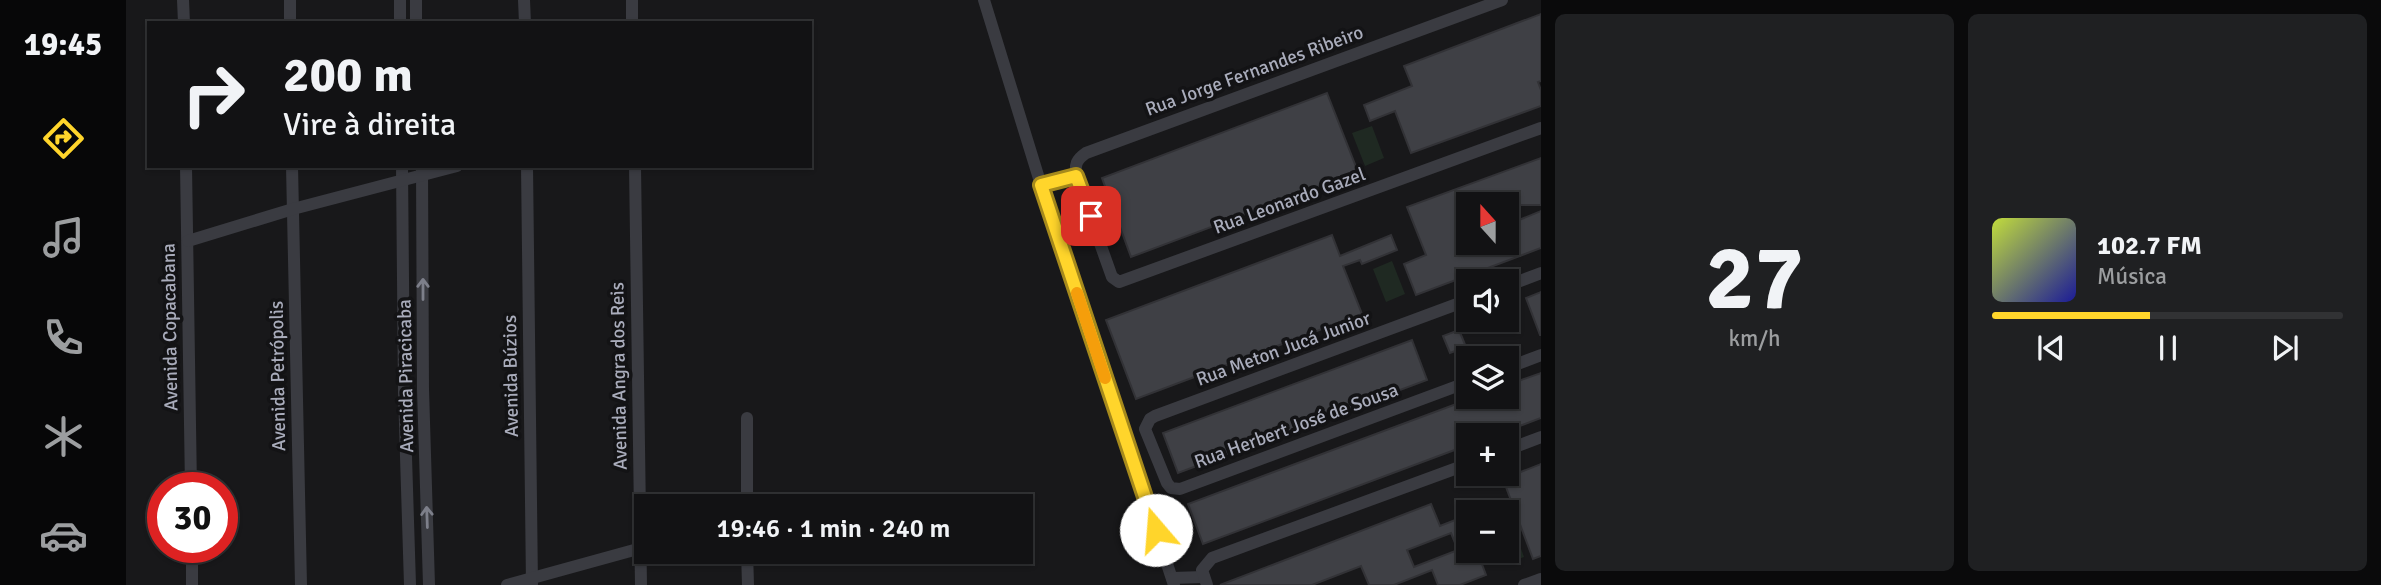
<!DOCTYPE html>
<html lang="pt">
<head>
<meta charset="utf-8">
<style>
  body { margin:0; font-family:Signika,sans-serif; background:#1f2022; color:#f1f3f6; height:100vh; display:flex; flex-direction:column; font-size:26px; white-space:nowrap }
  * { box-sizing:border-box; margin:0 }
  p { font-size:23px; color:#9c9ea0 }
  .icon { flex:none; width:38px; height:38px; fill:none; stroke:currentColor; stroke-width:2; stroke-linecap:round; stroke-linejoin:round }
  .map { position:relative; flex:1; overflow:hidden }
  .drawer { display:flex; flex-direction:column; gap:14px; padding:14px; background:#0a0a0b; width:840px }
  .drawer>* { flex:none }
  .top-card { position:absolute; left:21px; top:21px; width:665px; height:147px; border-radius:0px; box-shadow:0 2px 5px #0004,0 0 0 2px #313234; background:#121214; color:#f1f3f6; overflow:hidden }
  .needle { width:46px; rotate:339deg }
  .tools { position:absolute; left:1330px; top:192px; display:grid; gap:14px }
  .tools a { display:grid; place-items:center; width:63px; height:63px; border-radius:0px; background:#121214; box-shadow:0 2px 5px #0004,0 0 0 2px #313234; font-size:35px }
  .speed { position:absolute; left:21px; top:472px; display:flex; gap:14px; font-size:35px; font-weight:700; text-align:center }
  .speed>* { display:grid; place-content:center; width:91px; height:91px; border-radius:50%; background:#121214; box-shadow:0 2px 5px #0004,0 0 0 2px #313234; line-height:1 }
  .speed .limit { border:10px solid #d22; background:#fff; color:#111 }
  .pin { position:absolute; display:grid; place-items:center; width:60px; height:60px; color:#fff; margin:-30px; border-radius:14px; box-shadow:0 4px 10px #0006 }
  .me { position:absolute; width:77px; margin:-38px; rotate:342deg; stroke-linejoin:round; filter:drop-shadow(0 0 5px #0008) }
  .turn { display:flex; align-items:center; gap:24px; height:147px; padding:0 21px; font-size:32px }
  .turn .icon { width:91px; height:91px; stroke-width:2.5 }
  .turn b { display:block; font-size:49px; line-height:60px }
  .drawer .tile { flex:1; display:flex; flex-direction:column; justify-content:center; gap:10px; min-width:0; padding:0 24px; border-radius:10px; background:#1f2022 }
  .drawer .dial { align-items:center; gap:0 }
  .dial b { font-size:91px; line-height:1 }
  .song { display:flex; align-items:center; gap:21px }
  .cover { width:84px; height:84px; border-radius:10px; background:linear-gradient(135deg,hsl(70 70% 55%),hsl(240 70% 35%)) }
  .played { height:7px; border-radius:4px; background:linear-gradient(90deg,#ffd52b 45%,#313234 45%) }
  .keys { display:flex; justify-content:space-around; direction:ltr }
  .drawer .tiles { flex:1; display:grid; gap:14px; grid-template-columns:repeat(2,1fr) }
  .trip { position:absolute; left:508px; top:494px; width:399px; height:70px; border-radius:0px; background:#121214; box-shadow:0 2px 5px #0004,0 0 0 2px #313234; font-weight:600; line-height:70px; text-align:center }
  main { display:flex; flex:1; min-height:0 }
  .tab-bar { display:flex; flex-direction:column; width:126px; justify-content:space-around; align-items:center; background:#070708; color:#9c9ea0 }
  .tab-bar .icon { width:49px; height:49px }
  .tab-bar .active { color:#ffd52b }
  .tab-bar b { font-size:32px; color:#f1f3f6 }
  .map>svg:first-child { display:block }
  .green { fill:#1f2922 }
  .building { fill:#3f4045; stroke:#323236; stroke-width:2; fill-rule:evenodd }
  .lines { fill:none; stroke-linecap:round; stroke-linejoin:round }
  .minor { stroke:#3a3b41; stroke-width:12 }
  .oneway { stroke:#7d7f8a }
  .route-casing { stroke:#a68a1c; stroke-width:18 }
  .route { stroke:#ffd52b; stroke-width:12 }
  .slow { stroke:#f59e0b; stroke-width:12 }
  .labels { text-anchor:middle; stroke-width:7; stroke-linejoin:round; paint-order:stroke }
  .street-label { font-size:19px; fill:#a9acbb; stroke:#131315 }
</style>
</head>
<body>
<main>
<nav class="tab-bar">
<b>19:45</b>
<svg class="icon active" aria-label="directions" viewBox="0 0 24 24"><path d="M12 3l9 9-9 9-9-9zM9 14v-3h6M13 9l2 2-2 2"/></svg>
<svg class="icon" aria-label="music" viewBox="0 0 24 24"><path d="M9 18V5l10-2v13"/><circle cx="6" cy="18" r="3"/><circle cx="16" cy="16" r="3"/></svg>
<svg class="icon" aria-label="phone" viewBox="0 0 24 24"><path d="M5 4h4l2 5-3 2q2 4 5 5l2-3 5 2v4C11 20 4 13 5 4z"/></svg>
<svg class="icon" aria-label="climate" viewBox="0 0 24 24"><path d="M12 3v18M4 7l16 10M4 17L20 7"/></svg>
<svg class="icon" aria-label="car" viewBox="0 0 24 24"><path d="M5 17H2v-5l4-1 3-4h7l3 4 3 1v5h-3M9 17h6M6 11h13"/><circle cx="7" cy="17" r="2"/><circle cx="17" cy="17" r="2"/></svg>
</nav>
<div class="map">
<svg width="1415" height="585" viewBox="0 0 1415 585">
  <rect width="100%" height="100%" fill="#18181a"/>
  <g class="green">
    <polygon points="1246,126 1258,158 1239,166 1226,133"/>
    <polygon points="1266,261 1279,294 1260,302 1247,269"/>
    <polygon points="1386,524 1398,557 1379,564 1374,551 1381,551 1381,526"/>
  </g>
  <g class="building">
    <polygon points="1415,14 1415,81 1412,82 1415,90 1415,106 1285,153 1269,111 1244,121 1238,105 1286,86 1278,66"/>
    <polygon points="1201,93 1232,172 1005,257 976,178"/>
    <polygon points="1415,158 1415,205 1342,205 1342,243 1381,243 1381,225 1415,211 1415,248 1290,295 1278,264 1300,255 1281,207"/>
    <polygon points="1206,235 1214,256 1265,235 1271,250 1236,264 1234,260 1217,266 1236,314 1010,399 980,320"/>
    <polygon points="1415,292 1415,335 1414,335 1400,298"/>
    <polygon points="1333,330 1340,347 1324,353 1317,336"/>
    <polygon points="1286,340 1301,380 1052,473 1037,433"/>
    <polygon points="1415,373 1415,418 1367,436 1342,436 1342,445 1077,544 1062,504 1349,397 1381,397 1381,385"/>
    <polygon points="1415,464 1415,556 1407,559 1377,479"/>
    <path d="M1305,504L1314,526L1342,515V551H1351L1360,575L1334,585H1312L1306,570L1268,585H1243L1235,566L1186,585H1094ZM1325,533L1332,550L1288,567L1281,550Z"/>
  </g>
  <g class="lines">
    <g class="minor">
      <polyline points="57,0 58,23"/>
      <polyline points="164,0 164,23"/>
      <polyline points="274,0 274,23"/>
      <polyline points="290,0 290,23"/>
      <polyline points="398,0 399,23"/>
      <polyline points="506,0 506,23"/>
      <polyline points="858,0 915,185 1048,585"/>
      <path d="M1376,0L960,153C950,160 949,164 950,176L986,277L993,282L1415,128"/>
      <polyline points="60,166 65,488"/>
      <polyline points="166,166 175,585"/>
      <polyline points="276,166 278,392 284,585"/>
      <polyline points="296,166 297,389 303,585"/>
      <polyline points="401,166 406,585"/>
      <polyline points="509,166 515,585"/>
      <polyline points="915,185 950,176"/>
      <polyline points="62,241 167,209 331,166"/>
      <polyline points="1381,286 1415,273"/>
      <polyline points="1342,300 1029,416 1024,419 1019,429 1041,483 1045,488 1054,489 1342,382"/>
      <polyline points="1381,368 1415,355"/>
      <polyline points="1381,450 1415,437"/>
      <polyline points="621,506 621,418"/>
      <polyline points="66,548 66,585"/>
      <polyline points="621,551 622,585"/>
      <polyline points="1046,578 1078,577"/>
      <polyline points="381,585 519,547"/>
      <polyline points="1081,585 1076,570 1086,558 1342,464"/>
      <polyline points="1398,585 1415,579"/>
    </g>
  </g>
  <defs><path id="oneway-shaft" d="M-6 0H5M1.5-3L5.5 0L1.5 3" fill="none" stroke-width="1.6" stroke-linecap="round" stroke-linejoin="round" transform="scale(1.75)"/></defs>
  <g class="oneway">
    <use href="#oneway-shaft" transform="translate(297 289) rotate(-90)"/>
    <use href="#oneway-shaft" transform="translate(301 517) rotate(-92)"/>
  </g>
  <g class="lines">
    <g class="route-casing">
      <polyline id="route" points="965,216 950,176 915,185 1030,530"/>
    </g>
    <use href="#route" class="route"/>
    <polyline class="slow" points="951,293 979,378"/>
  </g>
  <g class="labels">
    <g class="street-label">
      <text transform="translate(1128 70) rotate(-20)" y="7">Rua Jorge Fernandes Ribeiro</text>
      <text transform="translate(1163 200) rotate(-20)" y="7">Rua Leonardo Gazel</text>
      <text transform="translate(43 327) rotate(-91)" y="7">Avenida Copacabana</text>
      <text transform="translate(1157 348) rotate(-20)" y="7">Rua Meton Jucá Junior</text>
      <text transform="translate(151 376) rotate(-91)" y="7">Avenida Petrópolis</text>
      <text transform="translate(279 376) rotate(-91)" y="7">Avenida Piracicaba</text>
      <text transform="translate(384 376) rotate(-91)" y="7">Avenida Búzios</text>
      <text transform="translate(492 376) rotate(-91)" y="7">Avenida Angra dos Reis</text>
      <text transform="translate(1170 425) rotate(-20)" y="7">Rua Herbert José de Sousa</text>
    </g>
  </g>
</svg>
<div class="tools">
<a><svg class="needle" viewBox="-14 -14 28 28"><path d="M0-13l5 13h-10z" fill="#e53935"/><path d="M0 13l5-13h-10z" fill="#9c9ea0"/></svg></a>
<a><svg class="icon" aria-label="sound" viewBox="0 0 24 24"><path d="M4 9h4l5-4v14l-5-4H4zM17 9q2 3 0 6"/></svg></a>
<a><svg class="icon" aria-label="layers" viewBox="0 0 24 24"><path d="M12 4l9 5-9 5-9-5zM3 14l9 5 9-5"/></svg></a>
<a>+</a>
<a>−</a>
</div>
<div class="speed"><div class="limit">30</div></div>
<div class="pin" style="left:965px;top:216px;background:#d93025"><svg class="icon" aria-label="arrive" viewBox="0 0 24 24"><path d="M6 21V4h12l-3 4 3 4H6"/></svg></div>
<svg class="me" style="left:1030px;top:530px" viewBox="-20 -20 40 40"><circle r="19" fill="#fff"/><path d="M0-13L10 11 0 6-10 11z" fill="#ffd52b"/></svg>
<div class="trip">19:46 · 1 min · 240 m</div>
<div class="top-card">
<div class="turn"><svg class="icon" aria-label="right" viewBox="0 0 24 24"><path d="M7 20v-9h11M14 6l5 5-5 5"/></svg><div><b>200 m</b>Vire à direita</div></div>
</div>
</div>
<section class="drawer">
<div class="tiles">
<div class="tile dial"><b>27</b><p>km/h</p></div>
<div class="tile">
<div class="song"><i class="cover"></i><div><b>102.7 FM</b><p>Música</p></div></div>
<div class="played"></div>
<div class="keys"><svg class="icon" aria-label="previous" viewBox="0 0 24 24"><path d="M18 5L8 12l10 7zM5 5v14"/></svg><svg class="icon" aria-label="pause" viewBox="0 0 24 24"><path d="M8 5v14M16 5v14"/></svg><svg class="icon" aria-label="next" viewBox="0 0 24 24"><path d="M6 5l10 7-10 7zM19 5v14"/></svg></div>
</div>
</div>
</section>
</main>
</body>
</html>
